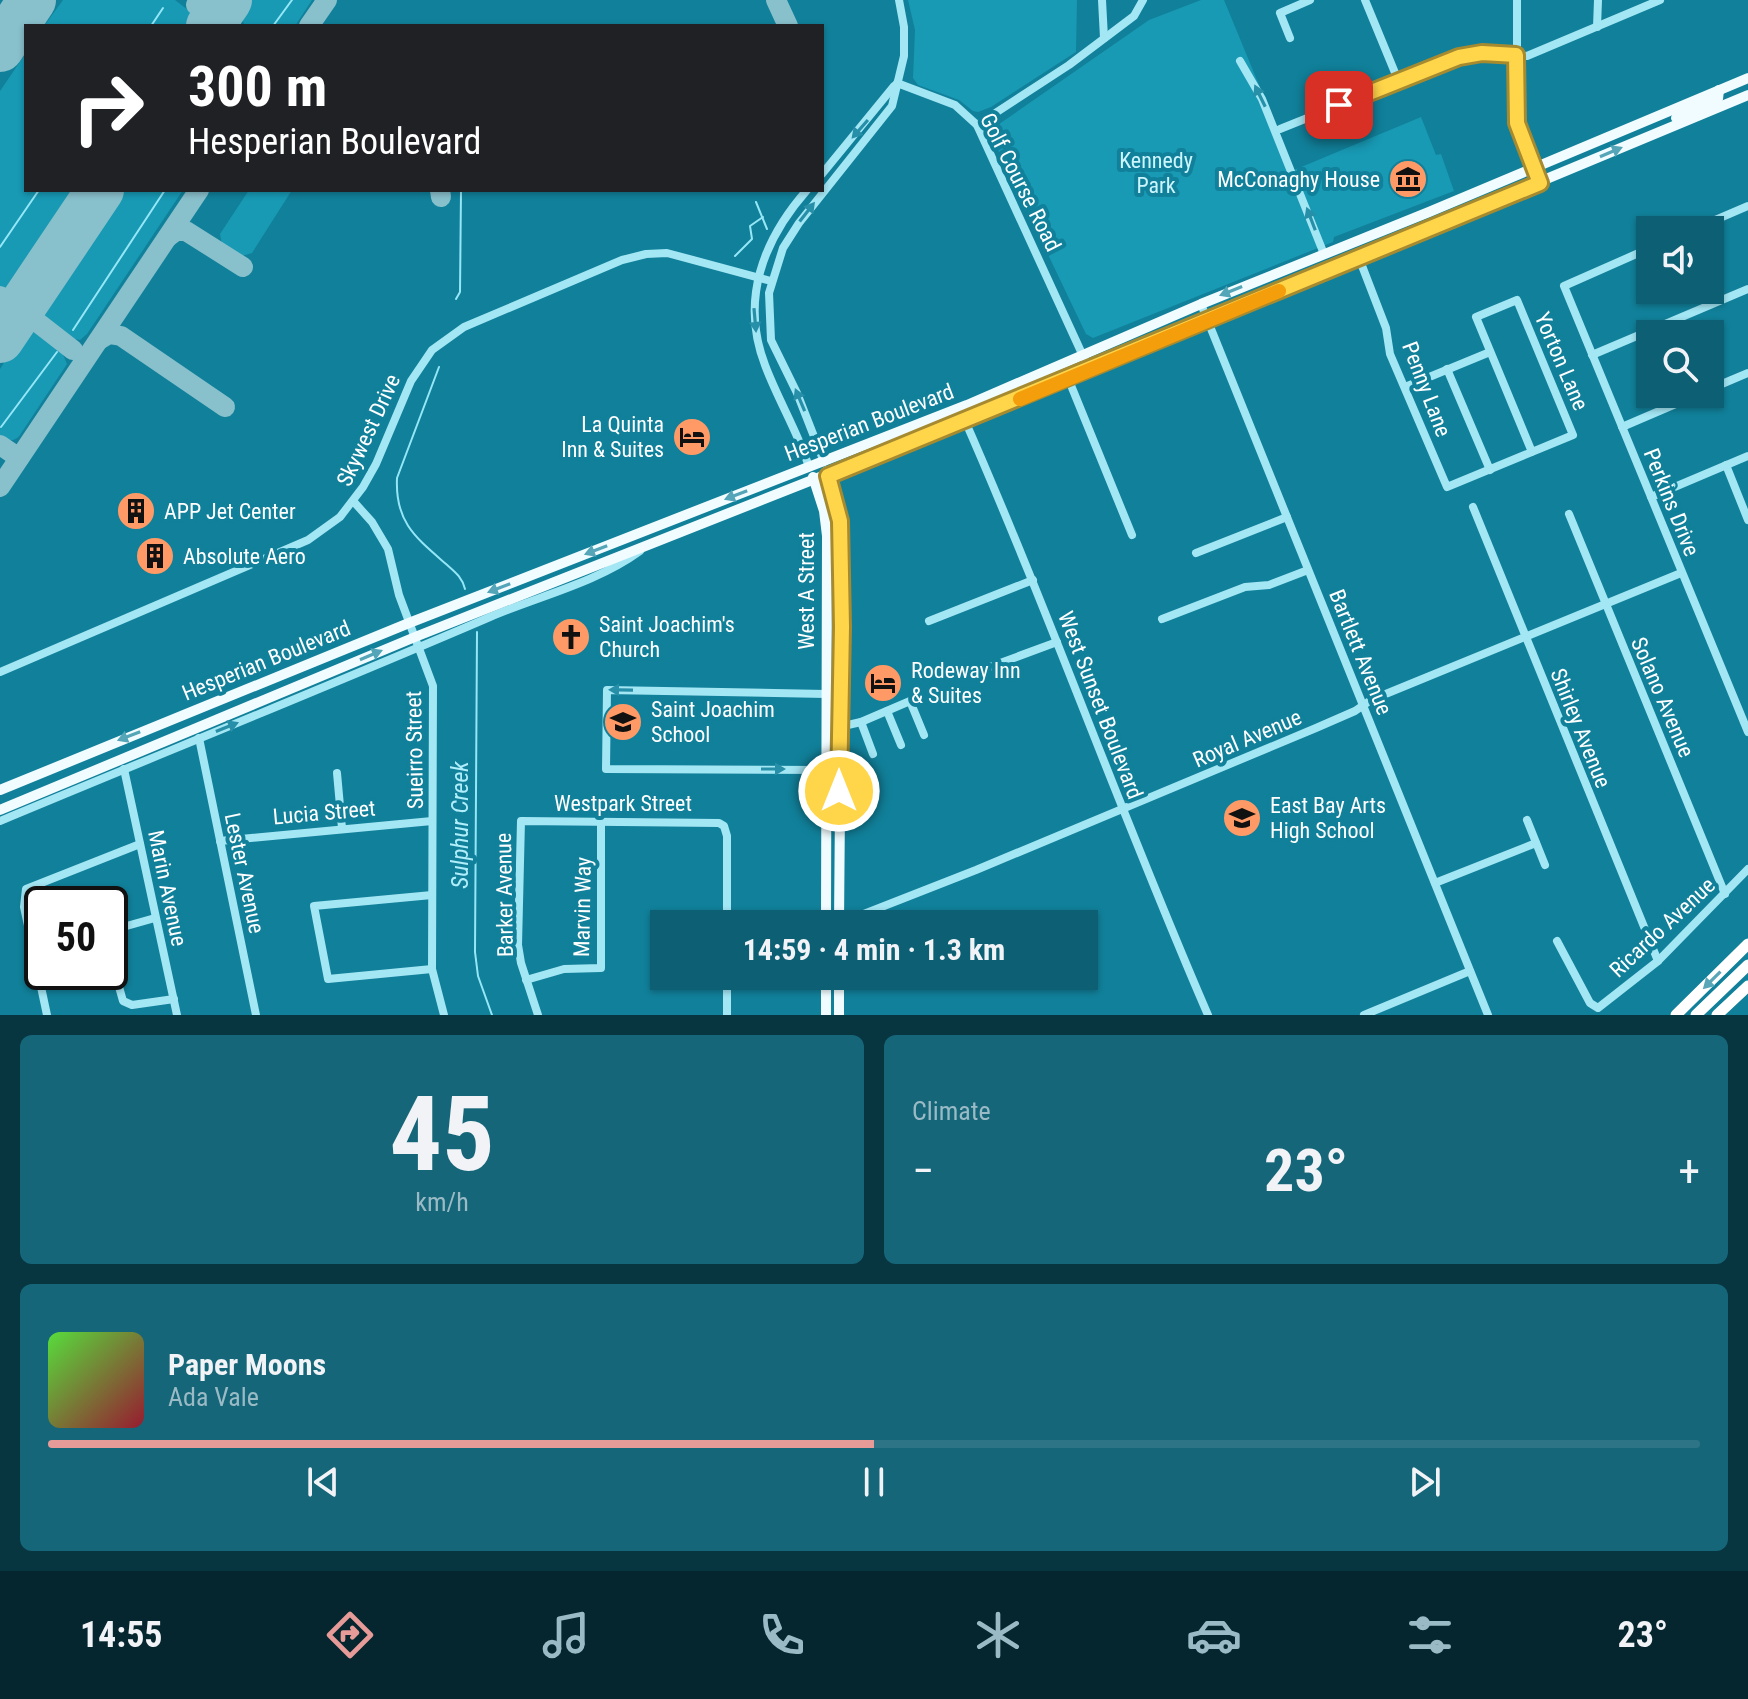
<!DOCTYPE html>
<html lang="en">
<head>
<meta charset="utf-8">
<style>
  body { margin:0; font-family:"Roboto Condensed",sans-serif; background:#166679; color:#f1f3f6; height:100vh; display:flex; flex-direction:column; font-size:30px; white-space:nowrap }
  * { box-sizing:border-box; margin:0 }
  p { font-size:26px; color:#9abbc5 }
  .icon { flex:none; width:44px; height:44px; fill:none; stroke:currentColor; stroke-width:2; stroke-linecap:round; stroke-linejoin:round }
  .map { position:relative; height:1015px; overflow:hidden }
  .side { display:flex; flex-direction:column; gap:20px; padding:20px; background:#073540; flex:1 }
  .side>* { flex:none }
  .banner { position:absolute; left:24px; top:24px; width:800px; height:168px; border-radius:0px; box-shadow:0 2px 6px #0004; background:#202124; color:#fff; overflow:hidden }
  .controls { position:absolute; left:1636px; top:216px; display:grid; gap:16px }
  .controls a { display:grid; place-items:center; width:88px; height:88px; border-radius:0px; background:#0d6074; box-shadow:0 2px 6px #0004; font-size:40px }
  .speed { position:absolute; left:24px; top:886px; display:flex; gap:16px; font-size:40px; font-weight:700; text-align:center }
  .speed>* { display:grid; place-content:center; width:104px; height:104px; border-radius:50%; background:#0d6074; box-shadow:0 2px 6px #0004; line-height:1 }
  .speed .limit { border:4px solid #111; border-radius:12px; background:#fff; color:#111 }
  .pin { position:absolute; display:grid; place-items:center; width:68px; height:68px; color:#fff; margin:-34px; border-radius:16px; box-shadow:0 4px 12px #0006 }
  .me { position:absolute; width:88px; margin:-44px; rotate:0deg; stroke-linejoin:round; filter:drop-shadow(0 0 6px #0008) }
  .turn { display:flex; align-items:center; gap:28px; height:168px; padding:0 32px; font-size:36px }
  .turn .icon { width:104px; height:104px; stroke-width:2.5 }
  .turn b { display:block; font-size:56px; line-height:68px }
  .big { font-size:60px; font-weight:700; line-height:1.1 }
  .side .tile { flex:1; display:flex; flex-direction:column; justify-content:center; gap:12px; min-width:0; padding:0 28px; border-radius:12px; background:#166679 }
  .side .dial { align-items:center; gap:0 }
  .dial b { font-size:104px; line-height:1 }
  .song { display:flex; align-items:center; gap:24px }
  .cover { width:96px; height:96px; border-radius:12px; background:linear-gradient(135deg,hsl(110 70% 55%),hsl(350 70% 35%)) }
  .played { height:8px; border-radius:4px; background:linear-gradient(90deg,#e69b98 50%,#2d7586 50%) }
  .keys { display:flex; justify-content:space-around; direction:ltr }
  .heat { display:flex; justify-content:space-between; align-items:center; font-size:44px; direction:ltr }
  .side .tiles { flex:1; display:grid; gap:20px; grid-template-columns:1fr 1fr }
  .tile:last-child { grid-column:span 2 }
  .trip { position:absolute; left:650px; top:910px; width:448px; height:80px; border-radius:0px; background:#0d6074; box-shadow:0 2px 6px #0004; font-weight:700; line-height:80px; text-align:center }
  .tabs { display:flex; height:128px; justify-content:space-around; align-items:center; background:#05262e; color:#9abbc5 }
  .tabs .icon { width:56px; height:56px }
  .tabs .selected { color:#e69b98 }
  .tabs b { font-size:36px; color:#f1f3f6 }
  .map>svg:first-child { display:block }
  .green { fill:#1899b4 }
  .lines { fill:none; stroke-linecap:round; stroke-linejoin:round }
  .stream { stroke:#95e7f7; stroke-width:2 }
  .taxiway { stroke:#88c0cc; stroke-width:20 }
  .runway { stroke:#88c0cc; stroke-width:48 }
  .minor { stroke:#a3e6f4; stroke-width:8 }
  .major { stroke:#f0fcff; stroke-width:10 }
  .highway { stroke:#fff; stroke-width:11 }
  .oneway { fill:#278fa8 }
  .oneway2 { fill:#54a5b8 }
  .oneway3 { fill:#58a6b8 }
  .route-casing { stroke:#a68a30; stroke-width:20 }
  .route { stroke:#ffd54a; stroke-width:14 }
  .slow { stroke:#f59e0b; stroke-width:14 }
  .labels { text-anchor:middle; stroke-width:8; stroke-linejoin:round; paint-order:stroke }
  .park-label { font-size:22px; fill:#ccf5fe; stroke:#11809a }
  .poi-label { font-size:22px; fill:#fff; stroke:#11809a; text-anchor:start }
  .street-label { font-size:22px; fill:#fff; stroke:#11809a }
  .water-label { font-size:24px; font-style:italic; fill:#b0eefb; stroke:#11809a }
</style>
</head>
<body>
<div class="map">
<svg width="1748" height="1015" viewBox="0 0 1748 1015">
  <rect width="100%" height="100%" fill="#11809a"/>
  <g class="green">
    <polygon points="63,0 175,0 192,13 191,26 44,26"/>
    <polygon points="248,0 312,0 295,26 245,26 240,15"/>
    <polygon points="908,0 1077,0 1076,52 991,107 978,112 973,111 959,100 918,85 913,78 915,30"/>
    <polygon points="1201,0 1224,0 1294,170 1421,117 1436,155 1441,154 1454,191 1334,237 1333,242 1093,338 1086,334 989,131 1149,20"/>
    <polygon points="26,53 26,190 80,190 9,295 0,289 0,91"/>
    <polygon points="121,190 183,190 87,334 80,340 66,337 36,314"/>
    <polygon points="249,190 292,190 252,253 242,256 222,245 220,234"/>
    <path d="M27,327L62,352L67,364L20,435C15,442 8,441 0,438V369Z"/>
  </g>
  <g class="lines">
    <g class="stream">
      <polyline points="151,26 163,8"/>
      <polyline points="273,26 292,0"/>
      <polyline points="756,202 767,229"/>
      <polyline points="0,247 39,190"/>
      <polyline points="735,256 752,239 750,226 763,217"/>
      <polyline points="456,299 460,292 461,190"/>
      <polyline points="73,330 165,190"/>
      <path d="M439,367L397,478C395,522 415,537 446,564C455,572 462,577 465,589"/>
      <polyline points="1,427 57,352"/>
      <polyline points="477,632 475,952 478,976 492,1015"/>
    </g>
    <g class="taxiway">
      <polyline points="230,0 226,14 231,26"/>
      <polyline points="776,0 788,26"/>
      <polyline points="196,5 214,7 226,0"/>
      <polyline points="309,26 327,0"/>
      <polyline points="10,33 34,0"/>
      <polyline points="440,190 441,197"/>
      <polyline points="168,237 176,231 186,231 243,267"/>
      <polyline points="0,296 11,303 22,301 42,276 27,303 28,315 73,350"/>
      <polyline points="99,340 109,334 121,336 225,407"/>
      <polyline points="0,445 19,458"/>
      <polyline points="0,487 199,190"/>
    </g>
    <g class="runway">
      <polyline points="210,26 228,0"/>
      <polyline points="0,48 32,0"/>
      <polyline points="0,339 100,190"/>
    </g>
    <g class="minor">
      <polyline points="1102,0 1104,38"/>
      <polyline points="1365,0 1398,80"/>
      <polyline points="1517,0 1517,123 1540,183"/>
      <polyline points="1597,27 1598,0"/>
      <polyline points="1290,38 1280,13 1310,0"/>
      <polyline points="1240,61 1262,99 1324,254"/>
      <polyline points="897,83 955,105 977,125 1089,369"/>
      <polyline points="977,125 1069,65 1134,16 1143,0"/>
      <polyline points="1280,129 1459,57 1482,53 1527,56 1660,0"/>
      <polyline points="822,174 894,86"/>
      <path d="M807,190C763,240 740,300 765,365C778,400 798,432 809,467"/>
      <polyline points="1692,230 1748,206"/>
      <polyline points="1650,248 1564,286 1748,732"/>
      <polyline points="1359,258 1386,328 1390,354 1447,487 1573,435 1517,300 1476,317 1532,452"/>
      <polyline points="1201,304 1488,1015"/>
      <polyline points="1592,355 1748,289"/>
      <polyline points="1447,369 1490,470"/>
      <polyline points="1068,378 1132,535"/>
      <polyline points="1405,387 1490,352"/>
      <polyline points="1710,389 1748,373"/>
      <path d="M963,416C1050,614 1122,817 1208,1015"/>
      <polyline points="1622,427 1699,394"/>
      <polyline points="824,462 797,393 771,340 769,293 783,248 799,223 892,106 904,56 904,27 899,0"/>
      <polyline points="1726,465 1748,520"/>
      <polyline points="1651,497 1748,456"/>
      <polyline points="354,502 372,522 388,549 399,595 433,686 432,969 444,1015"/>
      <polyline points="1473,507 1658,961"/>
      <polyline points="1569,514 1725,894"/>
      <polyline points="1196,553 1287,517"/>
      <polyline points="1162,619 1245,587 1269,585 1308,570"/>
      <polyline points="929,621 1033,580"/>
      <polyline points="0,672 308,540 340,517 363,487 376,464 411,381 432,350 464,327 622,260 646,254 667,253 771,281"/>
      <polyline points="973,673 1057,642"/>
      <polyline points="826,694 607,690 606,769 827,770"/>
      <polyline points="887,711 901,745"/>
      <polyline points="861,722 873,754"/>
      <polyline points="839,727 861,722 910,701 924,735"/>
      <polyline points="199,738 256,1015"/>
      <polyline points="124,769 177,1015"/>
      <polyline points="337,773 342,828"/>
      <polyline points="1527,820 1545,865"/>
      <path d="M0,821C163,753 327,687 490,617C539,596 596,583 640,551"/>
      <polyline points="220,841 432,821"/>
      <polyline points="1435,883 1536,843"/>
      <polyline points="432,895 314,906 328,979 432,969"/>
      <polyline points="835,921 856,917 976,870 1316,728 1355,711 1371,700 1681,573"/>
      <polyline points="110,937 123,927 155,918"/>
      <polyline points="1557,941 1590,1003 1598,1008 1658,961 1748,869"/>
      <polyline points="110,955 123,1001 132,1005 174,999"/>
      <polyline points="526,980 564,969 601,968 601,821"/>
      <polyline points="47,1015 24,907 26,889 140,844"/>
      <polyline points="538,1015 521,963 518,945 521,821 719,823 724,826 727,836 727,924"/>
      <polyline points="727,1015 727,976"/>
      <polyline points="1364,1015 1470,971"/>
    </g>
    <g class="major">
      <polyline points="1676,118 1718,99 1719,90"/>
      <polyline points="827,471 840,521 842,570 839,924"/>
      <polyline points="813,477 824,511 827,536 826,924"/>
      <polyline points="0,790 409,623 967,405 1201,304 1429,212 1748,78"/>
      <polyline points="0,810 415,637 1020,398 1748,95"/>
      <polyline points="826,976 826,1015"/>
      <polyline points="839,1015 839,976"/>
    </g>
    <g class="highway">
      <polyline points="1676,1015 1748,944"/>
      <polyline points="1696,1015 1748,965"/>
      <polyline points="1717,1015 1748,986"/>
    </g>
  </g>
  <defs><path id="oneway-solid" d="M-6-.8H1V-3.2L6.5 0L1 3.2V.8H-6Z" transform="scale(2)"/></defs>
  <g class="oneway">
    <use href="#oneway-solid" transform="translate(1260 96) rotate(-116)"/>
    <use href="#oneway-solid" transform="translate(860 129) rotate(131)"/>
    <use href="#oneway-solid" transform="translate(807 212) rotate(-52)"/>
    <use href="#oneway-solid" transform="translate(1311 219) rotate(-111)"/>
    <use href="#oneway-solid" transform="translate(755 320) rotate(85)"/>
    <use href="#oneway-solid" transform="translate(800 400) rotate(-113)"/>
    <use href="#oneway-solid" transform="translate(621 690) rotate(-179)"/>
    <use href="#oneway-solid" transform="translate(227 727) rotate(-22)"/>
    <use href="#oneway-solid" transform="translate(773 769)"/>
  </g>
  <g class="oneway2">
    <use href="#oneway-solid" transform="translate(1611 152) rotate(-23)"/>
    <use href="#oneway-solid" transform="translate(1231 291) rotate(158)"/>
    <use href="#oneway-solid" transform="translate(736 495) rotate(159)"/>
    <use href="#oneway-solid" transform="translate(596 550) rotate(159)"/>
    <use href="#oneway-solid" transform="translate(499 588) rotate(159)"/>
    <use href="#oneway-solid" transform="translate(371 655) rotate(-23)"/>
    <use href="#oneway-solid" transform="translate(129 736) rotate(159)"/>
  </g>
  <use class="oneway3" href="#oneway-solid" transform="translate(1712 980) rotate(135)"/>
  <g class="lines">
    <g class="route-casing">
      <polyline id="route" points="839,791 842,627 840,521 828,476 1540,183 1517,123 1516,55 1482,53 1459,57 1339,105"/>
    </g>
    <use href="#route" class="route"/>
    <polyline class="slow" points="1020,399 1279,291"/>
  </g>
  <defs>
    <g id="museum-disc" transform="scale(2)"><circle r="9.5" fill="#ff9a66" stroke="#11809a"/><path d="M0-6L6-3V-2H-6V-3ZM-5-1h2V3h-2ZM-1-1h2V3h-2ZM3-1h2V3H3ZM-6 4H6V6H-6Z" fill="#111"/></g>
    <g id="hotel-disc" transform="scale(2)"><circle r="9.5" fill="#ff9a66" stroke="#11809a"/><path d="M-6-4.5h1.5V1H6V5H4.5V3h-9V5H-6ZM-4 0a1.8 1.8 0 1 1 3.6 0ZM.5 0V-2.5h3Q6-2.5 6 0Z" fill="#111"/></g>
    <g id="building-disc" transform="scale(2)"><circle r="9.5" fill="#ff9a66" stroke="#11809a"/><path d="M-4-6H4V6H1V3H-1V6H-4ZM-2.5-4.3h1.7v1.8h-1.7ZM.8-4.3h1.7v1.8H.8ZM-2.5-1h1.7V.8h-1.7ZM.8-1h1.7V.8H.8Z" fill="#111"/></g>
    <g id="church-disc" transform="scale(2)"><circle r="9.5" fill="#ff9a66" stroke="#11809a"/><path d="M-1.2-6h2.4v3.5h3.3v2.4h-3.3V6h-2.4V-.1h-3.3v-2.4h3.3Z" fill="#111"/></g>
    <g id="school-disc" transform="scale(2)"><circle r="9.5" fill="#ff9a66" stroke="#11809a"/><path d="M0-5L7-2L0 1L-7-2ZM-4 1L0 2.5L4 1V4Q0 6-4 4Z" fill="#111"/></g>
  </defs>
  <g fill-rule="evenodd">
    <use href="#museum-disc" x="1408" y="179"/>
    <use href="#hotel-disc" x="692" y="437"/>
    <use href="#building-disc" x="136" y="511"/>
    <use href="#building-disc" x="155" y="556"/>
    <use href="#church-disc" x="571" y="637"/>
    <use href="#hotel-disc" x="883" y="683"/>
    <use href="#school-disc" x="623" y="722"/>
    <use href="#school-disc" x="1242" y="818"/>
  </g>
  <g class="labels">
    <g class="park-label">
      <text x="1156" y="168">Kennedy<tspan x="1156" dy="25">Park</tspan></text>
    </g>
    <g class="poi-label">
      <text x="1380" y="187" text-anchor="end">McConaghy House</text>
      <text x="664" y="432" text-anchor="end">La Quinta<tspan x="664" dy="25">Inn &amp; Suites</tspan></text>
      <text x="164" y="519">APP Jet Center</text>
      <text x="183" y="564">Absolute Aero</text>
      <text x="599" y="632">Saint Joachim's<tspan x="599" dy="25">Church</tspan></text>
      <text x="911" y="678">Rodeway Inn<tspan x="911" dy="25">&amp; Suites</tspan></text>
      <text x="651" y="717">Saint Joachim<tspan x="651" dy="25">School</tspan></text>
      <text x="1270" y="813">East Bay Arts<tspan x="1270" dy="25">High School</tspan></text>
    </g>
    <g class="street-label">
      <text transform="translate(1021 182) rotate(63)" y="8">Golf Course Road</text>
      <text transform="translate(1562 361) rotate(67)" y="8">Yorton Lane</text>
      <text transform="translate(1427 389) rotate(69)" y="8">Penny Lane</text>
      <text transform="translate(869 422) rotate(-21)" y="8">Hesperian Boulevard</text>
      <text transform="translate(368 430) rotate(-65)" y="8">Skywest Drive</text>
      <text transform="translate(1672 502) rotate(68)" y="8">Perkins Drive</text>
      <text transform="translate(806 591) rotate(-90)" y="8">West A Street</text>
      <text transform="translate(1361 652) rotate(68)" y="8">Bartlett Avenue</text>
      <text transform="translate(266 660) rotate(-22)" y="8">Hesperian Boulevard</text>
      <text transform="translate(1663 697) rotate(67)" y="8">Solano Avenue</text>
      <text transform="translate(1101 705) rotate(69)" y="8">West Sunset Boulevard</text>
      <text transform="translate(1581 728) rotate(68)" y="8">Shirley Avenue</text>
      <text transform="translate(1247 738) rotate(-23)" y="8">Royal Avenue</text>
      <text transform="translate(414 750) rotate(-91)" y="8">Sueirro Street</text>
      <text x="623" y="811">Westpark Street</text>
      <text transform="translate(324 812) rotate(-5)" y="8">Lucia Street</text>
      <text transform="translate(245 873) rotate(78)" y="8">Lester Avenue</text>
      <text transform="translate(168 888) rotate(78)" y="8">Marin Avenue</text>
      <text transform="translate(504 895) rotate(-91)" y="8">Barker Avenue</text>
      <text transform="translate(582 907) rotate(-89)" y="8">Marvin Way</text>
      <text transform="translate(1662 927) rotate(-43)" y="8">Ricardo Avenue</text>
    </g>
    <g class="water-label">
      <text transform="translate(460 825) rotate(-90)" y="8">Sulphur Creek</text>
    </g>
  </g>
</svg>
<div class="controls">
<a><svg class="icon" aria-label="sound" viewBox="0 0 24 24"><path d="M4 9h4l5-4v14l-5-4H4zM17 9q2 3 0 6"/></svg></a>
<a><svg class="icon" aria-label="search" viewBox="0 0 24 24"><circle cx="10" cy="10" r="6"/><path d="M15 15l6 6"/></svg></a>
</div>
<div class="speed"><div class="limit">50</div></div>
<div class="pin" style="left:1339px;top:105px;background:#d93025"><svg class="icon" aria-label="arrive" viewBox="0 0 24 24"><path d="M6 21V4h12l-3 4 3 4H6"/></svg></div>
<svg class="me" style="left:839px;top:791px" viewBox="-20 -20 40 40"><circle r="17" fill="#ffd54a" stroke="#fff" stroke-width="3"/><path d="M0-11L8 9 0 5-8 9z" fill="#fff"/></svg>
<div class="trip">14:59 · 4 min · 1.3 km</div>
<div class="banner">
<div class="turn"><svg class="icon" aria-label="right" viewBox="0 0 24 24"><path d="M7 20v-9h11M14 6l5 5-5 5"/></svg><div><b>300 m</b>Hesperian Boulevard</div></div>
</div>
</div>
<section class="side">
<div class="tiles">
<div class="tile dial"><b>45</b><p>km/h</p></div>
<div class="tile"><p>Climate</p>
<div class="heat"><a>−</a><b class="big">23°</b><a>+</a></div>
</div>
<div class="tile">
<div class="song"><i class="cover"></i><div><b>Paper Moons</b><p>Ada Vale</p></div></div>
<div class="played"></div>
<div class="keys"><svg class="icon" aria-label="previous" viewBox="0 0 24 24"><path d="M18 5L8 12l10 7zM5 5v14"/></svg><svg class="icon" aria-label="pause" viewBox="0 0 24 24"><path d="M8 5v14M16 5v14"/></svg><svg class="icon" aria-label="next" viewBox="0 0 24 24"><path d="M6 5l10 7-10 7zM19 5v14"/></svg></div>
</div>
</div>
</section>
<nav class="tabs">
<b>14:55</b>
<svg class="icon selected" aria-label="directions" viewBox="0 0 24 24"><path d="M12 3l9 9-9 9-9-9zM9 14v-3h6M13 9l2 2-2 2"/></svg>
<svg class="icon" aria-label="music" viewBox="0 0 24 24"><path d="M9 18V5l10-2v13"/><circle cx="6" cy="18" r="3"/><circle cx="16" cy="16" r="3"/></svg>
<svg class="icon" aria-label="phone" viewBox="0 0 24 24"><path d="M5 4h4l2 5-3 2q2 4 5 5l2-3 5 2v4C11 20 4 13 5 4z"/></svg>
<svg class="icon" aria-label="climate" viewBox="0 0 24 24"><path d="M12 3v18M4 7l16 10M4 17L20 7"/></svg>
<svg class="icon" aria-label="car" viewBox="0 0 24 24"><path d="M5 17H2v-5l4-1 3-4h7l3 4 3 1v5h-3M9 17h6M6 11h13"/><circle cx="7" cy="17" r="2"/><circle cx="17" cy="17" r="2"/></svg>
<svg class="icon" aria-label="filters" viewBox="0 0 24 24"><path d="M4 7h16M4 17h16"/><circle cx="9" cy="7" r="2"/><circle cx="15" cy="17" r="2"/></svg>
<b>23°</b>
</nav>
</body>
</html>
